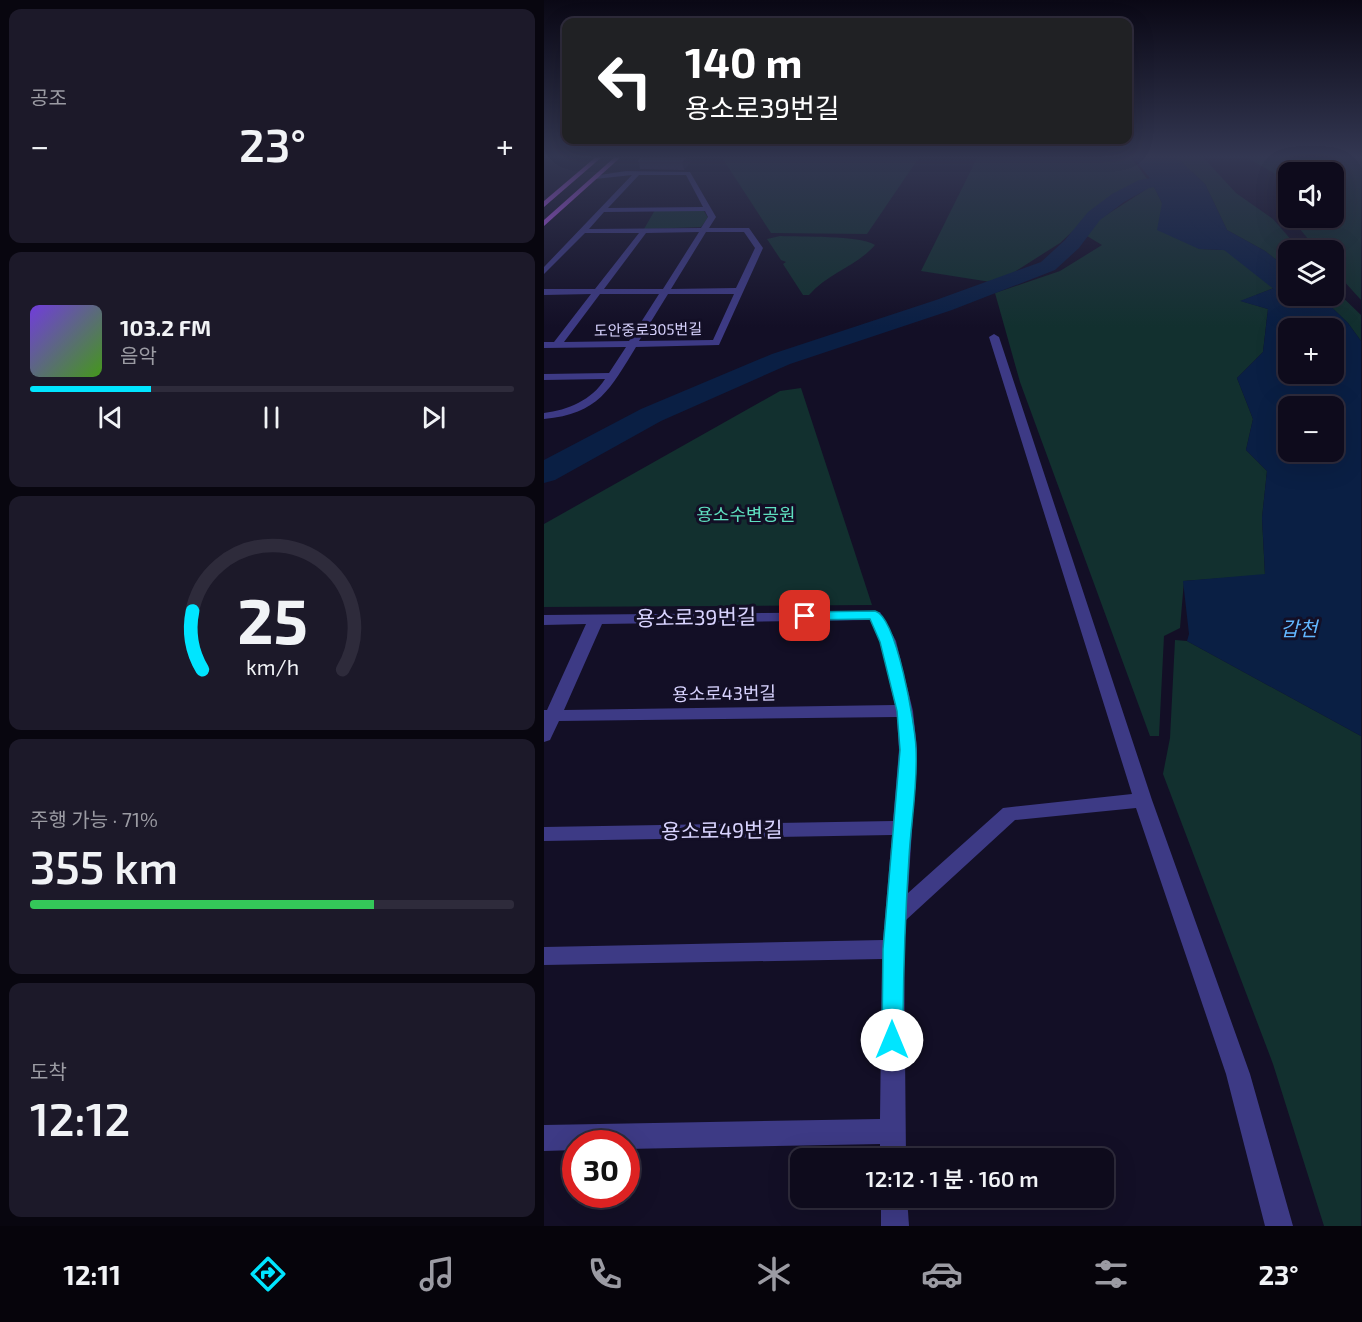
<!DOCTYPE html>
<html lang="ko">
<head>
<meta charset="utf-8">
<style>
  body { margin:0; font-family:"Exo 2","Noto Sans KR",sans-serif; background:#1c1929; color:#f1f3f6; height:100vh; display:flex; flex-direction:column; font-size:22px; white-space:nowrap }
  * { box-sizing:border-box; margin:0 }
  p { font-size:20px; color:#9b9ba3 }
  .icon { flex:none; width:33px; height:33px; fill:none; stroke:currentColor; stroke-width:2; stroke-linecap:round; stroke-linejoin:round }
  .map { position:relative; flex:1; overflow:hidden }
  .sheet { display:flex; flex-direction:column; gap:9px; padding:9px; background:#08060f; width:544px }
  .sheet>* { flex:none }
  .banner { position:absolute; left:18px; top:18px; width:570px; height:126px; border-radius:12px; box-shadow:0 6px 24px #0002,0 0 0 2px #2e2b3b; background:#202124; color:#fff; overflow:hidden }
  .fabs { position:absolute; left:734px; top:162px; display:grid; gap:12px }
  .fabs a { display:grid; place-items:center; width:66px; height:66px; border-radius:12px; background:#0e0b1c; box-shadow:0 6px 24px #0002,0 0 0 2px #2e2b3b; font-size:30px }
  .speed { position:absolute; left:18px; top:1130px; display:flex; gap:12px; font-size:30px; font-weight:700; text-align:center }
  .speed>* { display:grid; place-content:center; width:78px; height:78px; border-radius:50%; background:#0e0b1c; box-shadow:0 6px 24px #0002,0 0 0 2px #2e2b3b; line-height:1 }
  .speed .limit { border:9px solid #d22; background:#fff; color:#111 }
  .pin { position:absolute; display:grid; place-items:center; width:51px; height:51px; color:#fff; margin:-26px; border-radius:12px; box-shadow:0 3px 9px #0006 }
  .me { position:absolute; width:66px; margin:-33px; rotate:0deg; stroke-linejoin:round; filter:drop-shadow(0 0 4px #0008) }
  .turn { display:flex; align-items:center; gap:21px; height:126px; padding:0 24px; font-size:27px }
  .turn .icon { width:78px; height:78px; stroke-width:2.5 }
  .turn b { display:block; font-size:42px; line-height:51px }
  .big { font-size:45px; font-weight:600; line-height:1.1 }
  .sheet .widget { flex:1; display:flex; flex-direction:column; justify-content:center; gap:9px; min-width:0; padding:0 21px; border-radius:12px; background:#1c1929 }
  .sheet .dial { align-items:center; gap:0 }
  .dial svg { height:156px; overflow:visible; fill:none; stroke:#2e2b3b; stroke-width:7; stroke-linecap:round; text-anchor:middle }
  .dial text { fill:#f1f3f6; stroke:none }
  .song { display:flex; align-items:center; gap:18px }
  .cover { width:72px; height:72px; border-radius:9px; background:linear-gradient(135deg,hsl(260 70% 55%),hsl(100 70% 35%)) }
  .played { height:6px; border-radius:3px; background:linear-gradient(90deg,#00e5ff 25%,#2e2b3b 25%) }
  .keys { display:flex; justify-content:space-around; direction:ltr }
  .heat { display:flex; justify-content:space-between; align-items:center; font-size:33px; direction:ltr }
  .charge { height:9px; border-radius:4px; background:linear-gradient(90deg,#34c759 71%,#2e2b3b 0) }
  .trip { position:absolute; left:246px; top:1148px; width:324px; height:60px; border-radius:12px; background:#0e0b1c; box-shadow:0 6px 24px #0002,0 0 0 2px #2e2b3b; font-weight:600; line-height:60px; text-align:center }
  .tab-bar { display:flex; height:96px; justify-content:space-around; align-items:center; background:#06040b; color:#9b9ba3 }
  .tab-bar .icon { width:42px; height:42px }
  .tab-bar .on { color:#00e5ff }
  .tab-bar b { font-size:27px; color:#f1f3f6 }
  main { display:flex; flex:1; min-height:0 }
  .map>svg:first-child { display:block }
  .green { fill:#12302f }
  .water { fill:#0a1f44; fill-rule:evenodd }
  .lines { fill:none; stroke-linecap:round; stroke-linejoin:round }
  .river { fill:#0a1f44; fill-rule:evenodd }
  .minor { fill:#3d3a85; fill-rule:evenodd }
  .major { fill:#c25bff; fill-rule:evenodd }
  .wall { fill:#312854 }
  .shaded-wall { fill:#1d163a }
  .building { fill:#433a66; stroke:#5a527e; stroke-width:1.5 }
  .route { fill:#00e5ff; stroke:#0095a6; stroke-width:1.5 }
  .labels { text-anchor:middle; stroke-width:6; stroke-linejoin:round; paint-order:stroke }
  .far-street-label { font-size:15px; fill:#d9d4ff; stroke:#130f26 }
  .park-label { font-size:18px; fill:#5fe0c0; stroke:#130f26 }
  .street-label { font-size:18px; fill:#d9d4ff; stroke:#130f26 }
  .water-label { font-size:20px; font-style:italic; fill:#62b6ff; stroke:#130f26 }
  .near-street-label { font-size:21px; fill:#d9d4ff; stroke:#130f26 }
</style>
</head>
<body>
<main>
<section class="sheet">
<div class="widget"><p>공조</p>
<div class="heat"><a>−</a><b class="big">23°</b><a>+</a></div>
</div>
<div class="widget">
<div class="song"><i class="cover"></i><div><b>103.2 FM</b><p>음악</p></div></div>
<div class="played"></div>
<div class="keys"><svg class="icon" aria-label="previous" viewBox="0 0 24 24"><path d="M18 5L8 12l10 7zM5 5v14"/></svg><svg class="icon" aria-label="pause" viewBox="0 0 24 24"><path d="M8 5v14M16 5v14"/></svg><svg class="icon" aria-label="next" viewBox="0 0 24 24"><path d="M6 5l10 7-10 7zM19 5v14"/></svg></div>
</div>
<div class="widget dial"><svg viewBox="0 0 100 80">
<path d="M14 69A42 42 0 1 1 86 69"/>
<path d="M14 69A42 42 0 0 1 9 39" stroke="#00e5ff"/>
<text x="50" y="56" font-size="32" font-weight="700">25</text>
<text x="50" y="72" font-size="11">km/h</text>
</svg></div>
<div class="widget"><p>주행 가능 · 71%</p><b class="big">355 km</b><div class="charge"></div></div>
<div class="widget"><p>도착</p><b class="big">12:12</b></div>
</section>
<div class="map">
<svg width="818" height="1226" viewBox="0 0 818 1226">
  <rect width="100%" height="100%" fill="#130f26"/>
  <g class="green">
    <polygon points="177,156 376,156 323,234 227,233"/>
    <polygon points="434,156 586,156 604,180 563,199 516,243 453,283 377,271"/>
    <polygon points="631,156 658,156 692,193 729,219 756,250 744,250 744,269 721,251 683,230 661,184"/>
    <polygon points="700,156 817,156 817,300 789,269 789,250 773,250 747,218 789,218 789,172 744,172 744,181"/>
    <polygon points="609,185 618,203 655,249 703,251 735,286 697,301 724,309 719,352 693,378 709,419 702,450 723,471 718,518 721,575 640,581 636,628 620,636 615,736 606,736 476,382 451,293 516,271 558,245 543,236 550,223"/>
    <polygon points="111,210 160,211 164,218 157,227 100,229"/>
    <path d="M236,236C256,237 316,235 331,245C313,266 284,273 265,295H259L239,264L242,262L237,260L223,239Z"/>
    <polygon points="789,288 817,315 817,341 804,323 776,296 789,296"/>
    <polygon points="257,388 328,605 0,607 0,524 236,391"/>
    <polygon points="631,640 643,641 817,736 817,1226 780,1226 729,1064 619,774 626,738"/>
  </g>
  <path class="water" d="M588,156H631L661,184L683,230L721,251L744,269V296H776L804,323L817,341V736L643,641L645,634L639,581L721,574L718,518L723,471L702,450L709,419L693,378L719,352L724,309L696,301L735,286L703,251L655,249L613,230L618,203L605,177ZM744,328H789V374H744ZM744,406H789V452H744Z"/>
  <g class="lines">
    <g class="river">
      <polygon points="627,175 635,180 633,183 605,188 580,202 556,220 535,248 511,270 408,310 246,364 117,421 11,480 0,483 0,460 97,409 228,354 392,300 497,262 521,240 544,212 568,194 595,180"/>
      <polygon points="652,210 658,211 665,219 744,278 744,296 736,294 651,227 643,215 646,211"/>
    </g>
    <g class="minor">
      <path d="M82,171L146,172L172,217L165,228H205L219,248L175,345L92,347C66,389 55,414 0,419V413C24,410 48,400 61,379L0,380V374L65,373L82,347L0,348V342H10L47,294L0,295V289H51L95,233H41L0,274V267L88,175L51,179L49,176ZM95,175H142L159,207L64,208ZM161,211L164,217L157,228L45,229L60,212ZM155,232L119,289H60L102,233ZM162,232H200L211,248L192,288L127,289ZM56,294H115L85,341L20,342ZM124,294H190L169,340L95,341Z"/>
      <path d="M450,334L455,337L608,800L706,1074L749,1226H721L682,1074L592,808L471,820L362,920L360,949L362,1158H336V1144L82,1149V1143H32V1150L0,1151V1125L336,1119L338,959L0,965V947L339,940L348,835L0,841V827L349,821L355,750L353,717L15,721L6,740L0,742V710H3L42,624L0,625V615L336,612L352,641L369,711L373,750L364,893L459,808L588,794L445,337ZM326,620L336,641L351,705L20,710L58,624Z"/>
      <polygon points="337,1197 363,1197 365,1226 337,1226"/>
    </g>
    <g class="major">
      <polygon points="53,156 59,156 0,207 0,201"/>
      <polygon points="72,156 78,156 0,226 0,220"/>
    </g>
  </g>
  <polygon class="wall" points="100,156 151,156 140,170 96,169 95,161"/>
  <polygon class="shaded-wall" points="143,156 151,156 140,170 138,161"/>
  <polygon class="building" points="100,156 143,156 138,161 95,161"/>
  <linearGradient id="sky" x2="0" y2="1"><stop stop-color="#0a0815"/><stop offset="0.48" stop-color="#333752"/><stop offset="1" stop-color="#333752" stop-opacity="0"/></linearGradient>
  <rect width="818" height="327" fill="url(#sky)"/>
  <path class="route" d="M331,611C353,617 371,725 372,748C374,784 367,822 365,857C361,919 359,979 359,1040L356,1047L348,1050L341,1047L338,1040L339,949L356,750L353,711L336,642L326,619L261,620L254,616L261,612Z"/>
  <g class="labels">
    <g class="far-street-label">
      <text transform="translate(104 330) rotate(-1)" y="5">도안중로305번길</text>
    </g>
    <g class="park-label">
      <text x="202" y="521">용소수변공원</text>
    </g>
    <g class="street-label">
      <text transform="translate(180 694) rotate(-1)" y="6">용소로43번길</text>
    </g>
    <g class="water-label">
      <text x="755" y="636">갑천</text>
    </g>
    <g class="near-street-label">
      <text transform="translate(152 618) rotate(-1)" y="7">용소로39번길</text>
      <text transform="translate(178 831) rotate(-1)" y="7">용소로49번길</text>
    </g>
  </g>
</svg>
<div class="fabs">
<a><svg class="icon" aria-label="sound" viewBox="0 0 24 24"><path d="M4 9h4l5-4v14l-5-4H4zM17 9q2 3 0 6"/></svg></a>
<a><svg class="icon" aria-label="layers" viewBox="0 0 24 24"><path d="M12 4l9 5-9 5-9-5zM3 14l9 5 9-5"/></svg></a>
<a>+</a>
<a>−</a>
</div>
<div class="speed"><div class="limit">30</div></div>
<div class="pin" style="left:261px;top:616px;background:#d93025"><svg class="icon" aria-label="arrive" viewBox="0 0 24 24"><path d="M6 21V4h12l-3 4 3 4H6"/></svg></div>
<svg class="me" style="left:348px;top:1040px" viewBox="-20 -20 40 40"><circle r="19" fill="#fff"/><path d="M0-13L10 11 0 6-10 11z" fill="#00e5ff"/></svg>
<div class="trip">12:12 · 1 분 · 160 m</div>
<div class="banner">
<div class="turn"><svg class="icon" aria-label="left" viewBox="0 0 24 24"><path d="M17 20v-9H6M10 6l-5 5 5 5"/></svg><div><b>140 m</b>용소로39번길</div></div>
</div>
</div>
</main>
<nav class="tab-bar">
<b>12:11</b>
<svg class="icon on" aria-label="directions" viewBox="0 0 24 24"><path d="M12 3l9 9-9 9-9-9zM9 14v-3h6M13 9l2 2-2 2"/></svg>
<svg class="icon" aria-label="music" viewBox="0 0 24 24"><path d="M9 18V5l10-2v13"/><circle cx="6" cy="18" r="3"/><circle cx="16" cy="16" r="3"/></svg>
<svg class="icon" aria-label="phone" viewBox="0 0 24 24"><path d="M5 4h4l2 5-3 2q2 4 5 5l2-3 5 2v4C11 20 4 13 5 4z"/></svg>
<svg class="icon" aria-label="climate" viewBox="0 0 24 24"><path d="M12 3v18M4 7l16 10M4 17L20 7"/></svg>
<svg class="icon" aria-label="car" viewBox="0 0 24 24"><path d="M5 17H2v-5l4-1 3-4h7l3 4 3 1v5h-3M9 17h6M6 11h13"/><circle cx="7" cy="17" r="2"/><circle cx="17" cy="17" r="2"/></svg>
<svg class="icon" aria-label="filters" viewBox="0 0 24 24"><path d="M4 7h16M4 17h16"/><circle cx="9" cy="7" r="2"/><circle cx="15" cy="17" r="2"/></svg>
<b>23°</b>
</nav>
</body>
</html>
